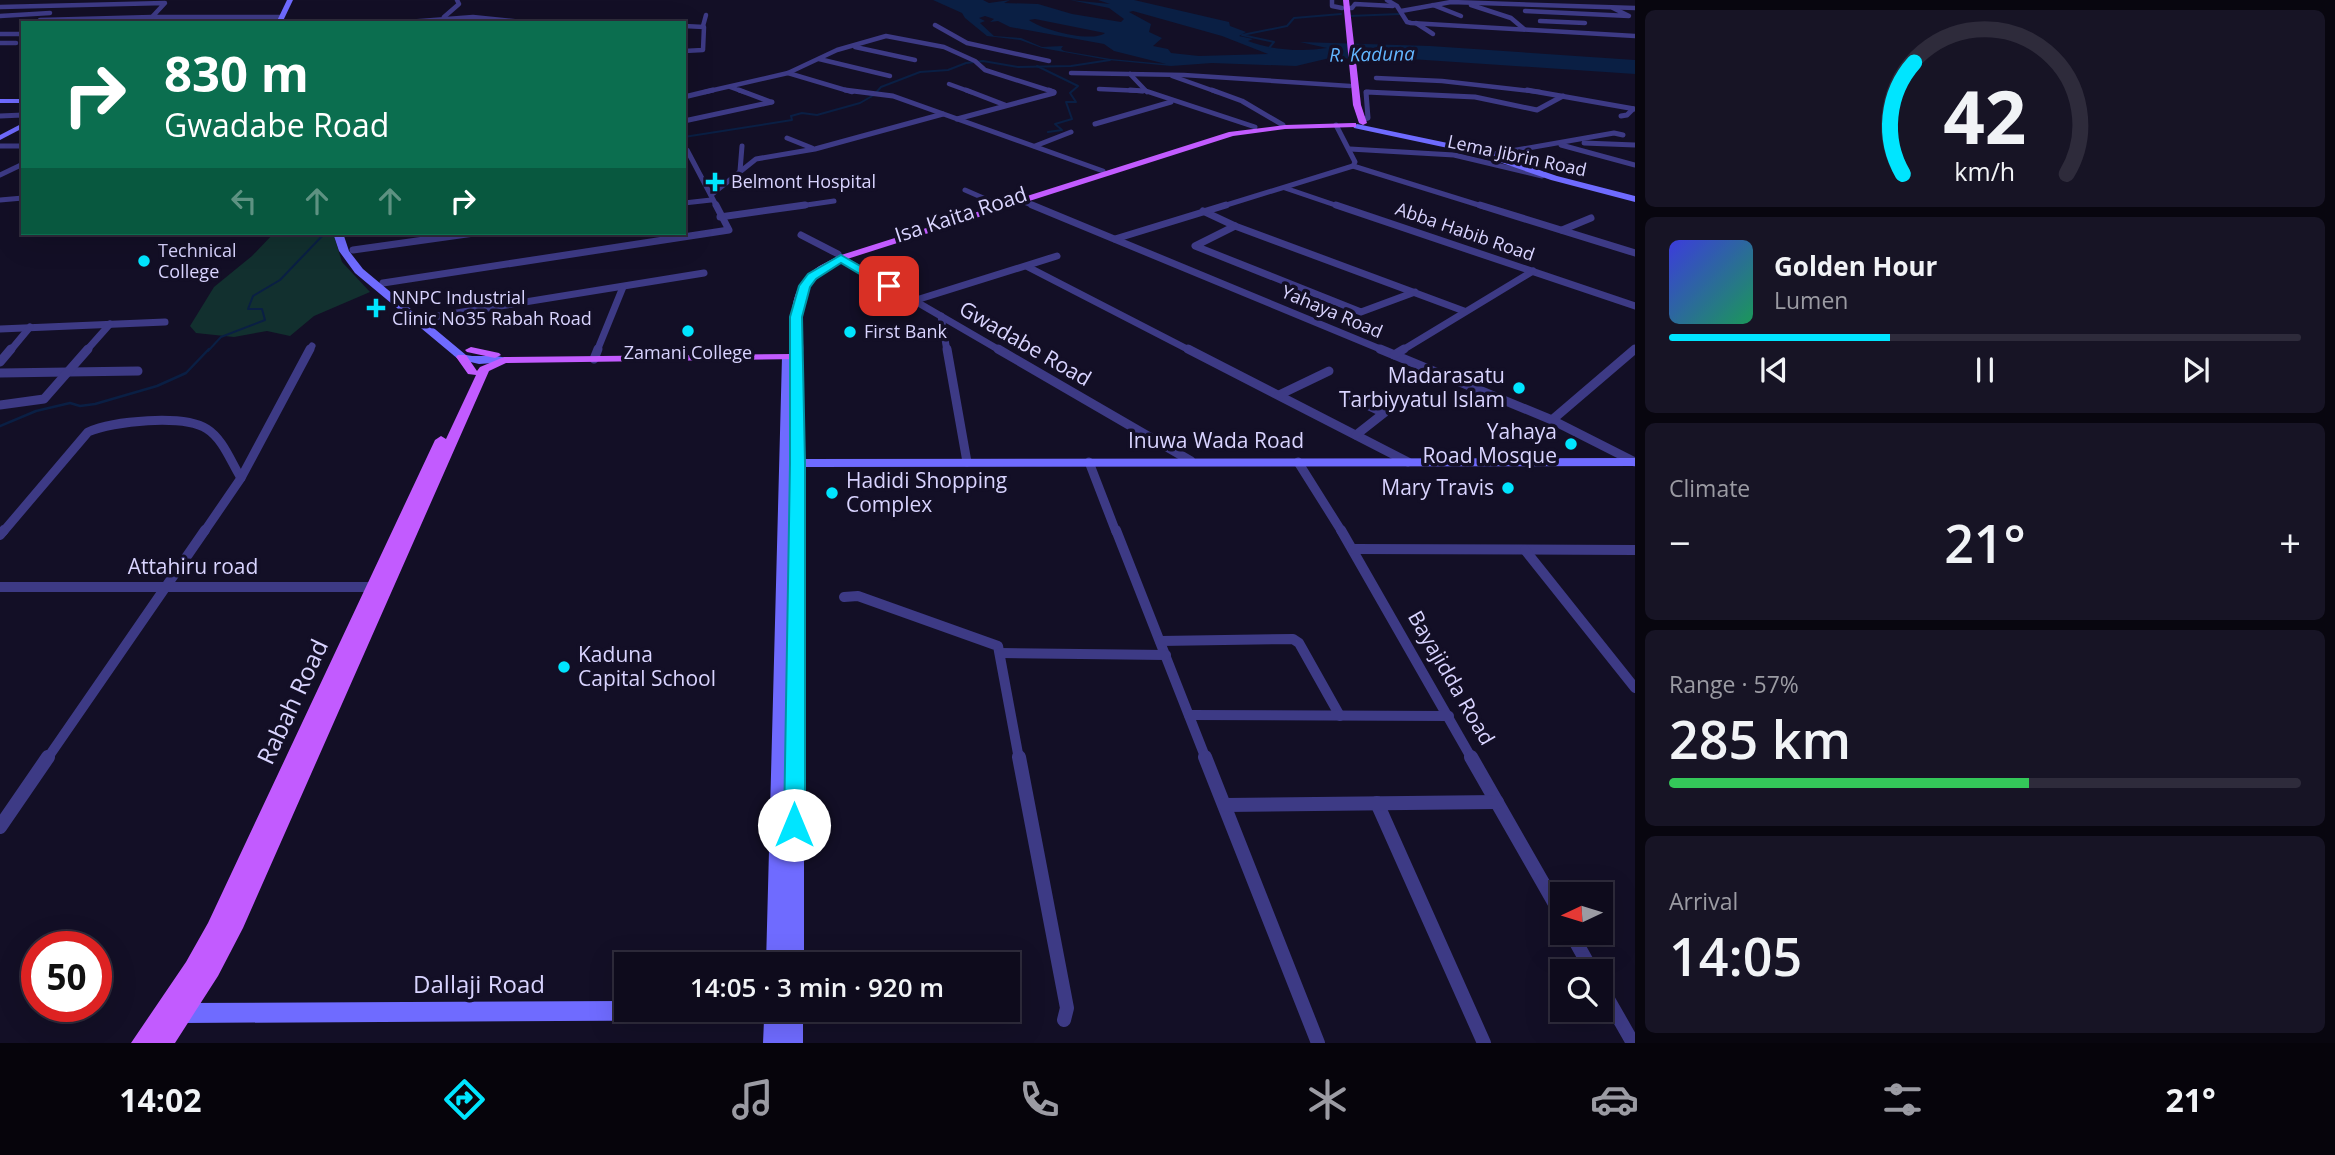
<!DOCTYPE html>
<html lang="en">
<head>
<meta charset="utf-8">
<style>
  body { margin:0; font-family:"Open Sans",sans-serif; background:#171425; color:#f1f3f6; height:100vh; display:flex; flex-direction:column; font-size:26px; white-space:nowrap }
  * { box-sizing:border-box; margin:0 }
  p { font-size:23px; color:#9b9ba3 }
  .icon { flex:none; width:38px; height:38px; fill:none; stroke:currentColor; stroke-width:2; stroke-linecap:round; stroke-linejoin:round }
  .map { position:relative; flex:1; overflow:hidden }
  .drawer { display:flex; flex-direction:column; gap:10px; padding:10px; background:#08060f; width:700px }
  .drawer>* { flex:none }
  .hud { position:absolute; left:21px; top:21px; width:665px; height:214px; border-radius:0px; box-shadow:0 7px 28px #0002,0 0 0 2px #2e2b3b; background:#0b6e4f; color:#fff; overflow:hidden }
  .needle { width:46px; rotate:266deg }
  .fabs { position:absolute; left:1550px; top:882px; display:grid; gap:14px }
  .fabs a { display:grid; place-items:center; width:63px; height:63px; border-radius:0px; background:#0e0b1c; box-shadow:0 7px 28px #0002,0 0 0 2px #2e2b3b; font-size:35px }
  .speed { position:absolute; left:21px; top:931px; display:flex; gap:14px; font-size:35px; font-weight:700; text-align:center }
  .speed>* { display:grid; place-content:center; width:91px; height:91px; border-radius:50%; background:#0e0b1c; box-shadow:0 7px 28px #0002,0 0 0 2px #2e2b3b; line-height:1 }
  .speed .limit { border:10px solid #d22; background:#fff; color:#111 }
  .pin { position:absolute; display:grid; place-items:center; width:60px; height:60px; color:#fff; margin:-30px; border-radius:14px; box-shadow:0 4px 10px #0006 }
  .me { position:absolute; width:77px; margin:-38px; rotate:0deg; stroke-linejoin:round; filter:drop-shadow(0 0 5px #0008) }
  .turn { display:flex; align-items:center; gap:24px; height:147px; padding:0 28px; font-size:32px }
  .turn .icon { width:91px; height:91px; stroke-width:2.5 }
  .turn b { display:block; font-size:49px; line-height:60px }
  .lanes { display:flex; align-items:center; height:66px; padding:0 28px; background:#0003; justify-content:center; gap:35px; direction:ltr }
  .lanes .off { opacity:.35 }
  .big { font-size:52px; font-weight:600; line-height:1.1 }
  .drawer .widget { flex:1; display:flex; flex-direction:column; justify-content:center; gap:10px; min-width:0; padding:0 24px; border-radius:10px; background:#171425 }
  .drawer .dial { align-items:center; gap:0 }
  .dial svg { height:182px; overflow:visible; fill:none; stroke:#2e2b3b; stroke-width:7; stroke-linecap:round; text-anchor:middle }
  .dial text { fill:#f1f3f6; stroke:none }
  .song { display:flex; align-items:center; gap:21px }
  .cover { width:84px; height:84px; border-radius:10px; background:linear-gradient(135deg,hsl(240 70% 55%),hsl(150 70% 35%)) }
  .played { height:7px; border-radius:4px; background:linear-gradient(90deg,#00e5ff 35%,#2e2b3b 35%) }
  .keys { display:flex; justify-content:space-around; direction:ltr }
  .heat { display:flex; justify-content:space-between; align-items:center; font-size:38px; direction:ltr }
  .charge { height:10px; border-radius:5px; background:linear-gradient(90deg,#34c759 57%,#2e2b3b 0) }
  .trip { position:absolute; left:614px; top:952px; width:406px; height:70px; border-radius:0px; background:#0e0b1c; box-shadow:0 7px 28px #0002,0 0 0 2px #2e2b3b; font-weight:600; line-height:70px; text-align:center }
  .tabs { display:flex; height:112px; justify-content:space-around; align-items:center; background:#06040b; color:#9b9ba3 }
  .tabs .icon { width:49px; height:49px }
  .tabs .active { color:#00e5ff }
  .tabs b { font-size:32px; color:#f1f3f6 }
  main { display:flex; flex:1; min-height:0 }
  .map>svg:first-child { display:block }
  .green { fill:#12302f }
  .water { fill:#0a1f44; fill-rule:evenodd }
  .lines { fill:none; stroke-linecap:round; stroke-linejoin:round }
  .stream-far1 { stroke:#0a1f44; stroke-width:2 }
  .stream { stroke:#0a1f44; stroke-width:2.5 }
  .street-far5 { stroke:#3d3a85; stroke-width:4.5 }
  .street-far4 { stroke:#3d3a85; stroke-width:5 }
  .street-far3 { stroke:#3d3a85; stroke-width:7 }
  .street-far2 { stroke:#3d3a85; stroke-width:9 }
  .street-far1 { stroke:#3d3a85; stroke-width:10 }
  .street { stroke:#3d3a85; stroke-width:14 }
  .secondary { fill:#6f6bff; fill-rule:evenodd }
  .primary { fill:#c25bff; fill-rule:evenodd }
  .route { fill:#00e5ff; stroke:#0095a6; stroke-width:2 }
  .poi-dot { fill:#00e5ff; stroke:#130f26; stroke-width:2.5 }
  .labels { text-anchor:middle; stroke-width:7; stroke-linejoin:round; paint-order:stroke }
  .far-street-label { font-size:18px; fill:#d9d4ff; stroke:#130f26 }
  .far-poi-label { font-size:18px; fill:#d9d4ff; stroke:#130f26; text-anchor:start }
  .far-water-label { font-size:19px; font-style:italic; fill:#62b6ff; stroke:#130f26 }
  .street-label { font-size:21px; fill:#d9d4ff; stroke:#130f26 }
  .poi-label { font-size:21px; fill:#d9d4ff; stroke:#130f26; text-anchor:end }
  .near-street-label { font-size:24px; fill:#d9d4ff; stroke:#130f26 }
</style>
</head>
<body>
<main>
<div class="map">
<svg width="1635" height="1043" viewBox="0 0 1635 1043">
  <rect width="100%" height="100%" fill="#130f26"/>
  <polygon class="green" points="274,233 333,233 342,262 370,292 314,316 290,336 267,331 234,337 196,333 190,326 214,287 252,256"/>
  <path class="water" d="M933,0H983L989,3L1010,0L1004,3L1038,4L1072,14L1121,22L1124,19L1109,8L1070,0L1110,4L1098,0H1134L1229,22L1230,26L1246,32L1239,36L1253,39L1248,41C1271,50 1302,52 1327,48L1300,42L1430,46L1635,60V74L1366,56L1350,59L1334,57L1296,66L1212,63L1171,66L1108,60L1042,48L1020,40L987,36L965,18L962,13ZM1133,11L1222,36L1268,54L1199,56L1171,53L1168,49L1153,46L1162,38L1149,32L1151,24L1129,12ZM985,16L994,19L990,22L998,21L1010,27L1104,44L1114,51L1166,64L1111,59L1064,51L1061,49L1063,46L1042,47L1021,38L994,36L980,23L985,21L979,18ZM1035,19L1105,33C1091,43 1042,30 1029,20Z"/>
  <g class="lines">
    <g class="stream-far1">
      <polyline points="1349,16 1400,14"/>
      <polyline points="1269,48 1274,42 1242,35 1287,26 1294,18 1341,14"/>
      <polyline points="1037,66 1078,86 1070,93 1076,102 1066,102 1072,119 1055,124 1062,130 1048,132"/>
      <polyline points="684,137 792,120 791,116 802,113 817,115 860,103 874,95 881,87 920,72 948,70 966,63 983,61 1018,67 1071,66 1110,60"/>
      <polyline points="208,351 221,337 265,320 262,309 248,309 253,296 280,280 325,233"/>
    </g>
    <polyline class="stream" points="0,426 36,411 70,403 80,406 95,404 157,386 186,373 209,349"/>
    <g class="street-far5">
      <polyline points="1332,0 1332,6 1342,8"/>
      <polyline points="1387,0 1397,6 1407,22 1411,23 1635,36"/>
      <polyline points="1433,5 1461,16"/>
      <polyline points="1471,5 1511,18 1524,29"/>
      <polyline points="0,7 165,3 152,17 281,17"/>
      <polyline points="1346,8 1352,8 1355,4 1393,6"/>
      <polyline points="1401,11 1451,2 1635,8"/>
      <polyline points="1525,11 1629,16 1613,8"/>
      <polyline points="0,16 50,13"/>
      <polyline points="444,17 459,4 457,0"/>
      <polyline points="40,20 152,17"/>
      <polyline points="1540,21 1585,23"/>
      <polyline points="394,23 473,17 532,23"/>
      <polyline points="1416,23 1433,34"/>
      <polyline points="935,25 967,43 1049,61"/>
      <polyline points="684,26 704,27 703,50 684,51"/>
      <polyline points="703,26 706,15"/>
      <polyline points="0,34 23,34"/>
      <polyline points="0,43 16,43"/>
      <polyline points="855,47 915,60"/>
      <polyline points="819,59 890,76"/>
      <polyline points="788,73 852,92"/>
      <polyline points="1071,73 1184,75 1350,86"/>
      <polyline points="1130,74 1147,92"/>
      <polyline points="1172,76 1217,92"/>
      <polyline points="1376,78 1442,81 1540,92"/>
      <polyline points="949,84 971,92"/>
      <polyline points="730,87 744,92"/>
      <polyline points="1099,89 1143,91"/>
      <polyline points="705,92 788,73 837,50 886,36 944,47 975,61 985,70 1054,92"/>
      <polyline points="1366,92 1369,92"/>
    </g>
    <g class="street-far4">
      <polyline points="739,90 771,102"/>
      <polyline points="845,90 893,96 1103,171"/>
      <polyline points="966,90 1005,105"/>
      <polyline points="1049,90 1054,92"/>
      <polyline points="1130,90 1143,91"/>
      <polyline points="1143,90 1255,127"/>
      <polyline points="1212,90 1242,101 1283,125"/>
      <polyline points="1527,90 1635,109"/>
      <polyline points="684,97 713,90"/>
      <polyline points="0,116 23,115"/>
      <polyline points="1621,116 1627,115 1633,109"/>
      <polyline points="957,119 1054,93"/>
      <polyline points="1361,120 1368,118 1366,92 1475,97 1537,110 1563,96"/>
      <polyline points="684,121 772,102"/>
      <polyline points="1095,124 1171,102"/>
      <polyline points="787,138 812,148"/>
      <polyline points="1584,143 1635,145"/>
      <polyline points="1561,145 1635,165"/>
      <polyline points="0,146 23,146"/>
      <polyline points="1035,146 1071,132"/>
      <polyline points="684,149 687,150 717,207"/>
      <polyline points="1350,149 1454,155 1542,176"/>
      <polyline points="1488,155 1614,133 1623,135"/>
      <polyline points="1353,166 1485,207"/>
      <polyline points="740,171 742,146"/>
      <polyline points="0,175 23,164"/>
      <polyline points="1285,188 1341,207"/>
      <polyline points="965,190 997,204"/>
      <polyline points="711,195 756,159 815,149 943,114"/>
      <polyline points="1015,198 1036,207"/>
      <polyline points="0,200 23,198"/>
      <polyline points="684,203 711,200"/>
      <polyline points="793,207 834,201"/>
      <polyline points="1220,207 1353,166 1355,162 1336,125"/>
    </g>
    <g class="street-far3">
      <polyline points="1032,205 1385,351"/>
      <polyline points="1336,205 1635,306"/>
      <polyline points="1480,205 1635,253"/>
      <polyline points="1203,211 1235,226 1464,311"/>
      <polyline points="720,217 805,205"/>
      <polyline points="1235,226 1195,246 1361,312 1415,292"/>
      <polyline points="1562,230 1591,218"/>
      <polyline points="801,235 838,254"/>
      <polyline points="1115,239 1226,205"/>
      <polyline points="353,250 474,233"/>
      <polyline points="841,258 1001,351"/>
      <polyline points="1028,267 1191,351"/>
      <polyline points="383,283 729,230 716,205"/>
      <polyline points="913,301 1057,256"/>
      <polyline points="941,316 947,351"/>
      <polyline points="426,318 704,273"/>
      <polyline points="0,329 165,322"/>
      <polyline points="10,351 30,327"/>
      <polyline points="86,351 110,324"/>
      <polyline points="309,351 312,346"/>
      <polyline points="597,351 623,287"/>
      <polyline points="1401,351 1533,271"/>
      <polyline points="1633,351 1635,349"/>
    </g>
    <g class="street-far2">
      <polyline points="947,349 967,462"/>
      <polyline points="998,349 1191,461"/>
      <polyline points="1188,349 1408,462"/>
      <polyline points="1380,349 1552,420 1635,462"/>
      <polyline points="1394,355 1404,349"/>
      <polyline points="594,359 598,349"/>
      <polyline points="0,362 11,349"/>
      <polyline points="0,373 138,371"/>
      <polyline points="1279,395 1329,371"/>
      <polyline points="1352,398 1384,413 1356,435"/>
      <polyline points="0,405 44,399 88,349"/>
      <polyline points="1552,420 1635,349"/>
      <polyline points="1089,462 1116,532"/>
      <polyline points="1298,462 1342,532"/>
      <path d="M3,532L88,432C113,421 183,414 207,429C223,439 231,462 241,478"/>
      <polyline points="204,532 241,478 310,349"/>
    </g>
    <g class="street-far1">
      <polyline points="1116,530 1206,759"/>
      <polyline points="1341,530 1472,759"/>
      <polyline points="0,535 4,530"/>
      <polyline points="1353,549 1635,550"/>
      <polyline points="1525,550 1635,688"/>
      <polyline points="0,587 379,587"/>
      <polyline points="844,597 858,596 998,646 1019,759"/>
      <polyline points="1160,641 1293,639 1299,643 1340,716"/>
      <polyline points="1000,653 1166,655"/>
      <polyline points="1189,715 1449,716"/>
      <polyline points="47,759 205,530"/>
    </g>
    <g class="street">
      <polyline points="1019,757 1067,1008 1064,1020"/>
      <polyline points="1205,757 1318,1043"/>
      <polyline points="1471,757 1563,918"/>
      <polyline points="1377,803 1484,1043"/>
      <polyline points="1225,805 1497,802"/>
      <polyline points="0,827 48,757"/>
      <polyline points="1571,933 1592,971"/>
      <polyline points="1601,987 1633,1043"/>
    </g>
    <g class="secondary">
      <polygon points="287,0 293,0 282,23 276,23"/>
      <rect x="0" y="99" width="23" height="4"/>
      <polygon points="23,123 23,128 0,140 0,135"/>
      <polygon points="1357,124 1481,150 1557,176 1635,196 1635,202 1551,180 1476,154 1354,128 1353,126"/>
      <path d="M333,233H343L349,251L363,269L466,355C479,358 499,353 510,360L508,362L479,364L458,359L355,273L339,251Z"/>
      <polygon points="788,354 794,357 794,372 798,371 804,374 804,459 1635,458 1635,466 804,467 804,964 766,964 782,357"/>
      <polygon points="626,1001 626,1010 803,1010 803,1043 763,1043 764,1020 183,1023 175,1020 172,1013 175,1006 183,1003"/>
    </g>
    <g class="primary">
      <polygon points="1343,0 1349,0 1361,105 1367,123 1363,125 1359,123 1353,105"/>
      <path d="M1353,123H1356V127L1285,129L1233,136L844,260C810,282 800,287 802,332C803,341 804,351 802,359L506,363L489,371L243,928L218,976L175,1043H131L186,962L208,923L435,440L441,436L446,439L476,375L468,374L456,357L458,355H466L477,371L480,367L504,357L792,354C791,327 787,294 809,274C817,266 828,262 838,256L1229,132L1285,125Z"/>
      <polygon points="471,347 499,353 501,355 495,358 467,352 465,350"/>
    </g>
  </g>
  <polygon class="route" points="841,255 895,286 885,289 841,263 816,279 810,287 802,317 805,463 805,825 802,831 794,834 787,831 784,825 790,463 790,317 799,286 808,274"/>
  <g class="poi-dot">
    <path d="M711.5 171.5h7v7h7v7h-7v7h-7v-7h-7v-7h7z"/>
    <circle cx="144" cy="261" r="7"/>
    <path d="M372.5 297.5h7v7h7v7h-7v7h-7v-7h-7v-7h7z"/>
    <circle cx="688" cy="331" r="7"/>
    <circle cx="850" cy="332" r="7"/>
    <circle cx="1519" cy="388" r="7"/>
    <circle cx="1571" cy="444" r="7"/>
    <circle cx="1508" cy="488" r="7"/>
    <circle cx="832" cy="493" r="7"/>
    <circle cx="564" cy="667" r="7"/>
  </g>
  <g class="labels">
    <g class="far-street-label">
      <text transform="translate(1517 156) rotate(12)" y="6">Lema Jibrin Road</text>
      <text transform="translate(1465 232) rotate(19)" y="6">Abba Habib Road</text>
      <text transform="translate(1332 312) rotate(23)" y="6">Yahaya Road</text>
    </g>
    <g class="far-poi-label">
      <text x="731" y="188">Belmont Hospital</text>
      <text x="158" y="257">Technical<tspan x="158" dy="21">College</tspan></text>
      <text x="392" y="304">NNPC Industrial<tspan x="392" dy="21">Clinic No35 Rabah Road</tspan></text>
      <text x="864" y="338">First Bank</text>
      <text x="688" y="359" text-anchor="middle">Zamani College</text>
    </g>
    <g class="far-water-label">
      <text transform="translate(1372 54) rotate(-1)" y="7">R. Kaduna</text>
    </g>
    <g class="street-label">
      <text transform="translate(961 215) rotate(-18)" y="7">Isa Kaita Road</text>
      <text transform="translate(1025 344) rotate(30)" y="7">Gwadabe Road</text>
      <text x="1216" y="448">Inuwa Wada Road</text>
      <text x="193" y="574">Attahiru road</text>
      <text transform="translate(1451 678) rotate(60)" y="7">Bayajidda Road</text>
    </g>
    <g class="poi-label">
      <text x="1505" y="383">Madarasatu<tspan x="1505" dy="24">Tarbiyyatul Islam</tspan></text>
      <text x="1557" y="439">Yahaya<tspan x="1557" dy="24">Road Mosque</tspan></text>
      <text x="846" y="488" text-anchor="start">Hadidi Shopping<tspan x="846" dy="24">Complex</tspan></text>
      <text x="1494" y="495">Mary Travis</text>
      <text x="578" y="662" text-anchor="start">Kaduna<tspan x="578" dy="24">Capital School</tspan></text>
    </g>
    <g class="near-street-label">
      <text transform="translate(293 702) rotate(-65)" y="8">Rabah Road</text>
      <text x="479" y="993">Dallaji Road</text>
    </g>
  </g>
</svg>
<div class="fabs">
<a><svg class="needle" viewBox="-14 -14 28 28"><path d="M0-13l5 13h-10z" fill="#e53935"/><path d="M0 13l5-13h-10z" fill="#9b9ba3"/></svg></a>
<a><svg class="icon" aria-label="search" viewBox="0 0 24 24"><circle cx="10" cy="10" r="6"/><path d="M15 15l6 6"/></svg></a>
</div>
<div class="speed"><div class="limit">50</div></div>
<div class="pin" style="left:889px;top:286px;background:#d93025"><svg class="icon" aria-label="arrive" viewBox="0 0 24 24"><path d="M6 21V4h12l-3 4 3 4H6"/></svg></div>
<svg class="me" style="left:794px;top:825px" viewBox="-20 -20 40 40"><circle r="19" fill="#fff"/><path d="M0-13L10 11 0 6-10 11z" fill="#00e5ff"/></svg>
<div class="trip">14:05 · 3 min · 920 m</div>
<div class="hud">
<div class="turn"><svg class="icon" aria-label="right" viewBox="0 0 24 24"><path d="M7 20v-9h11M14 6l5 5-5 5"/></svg><div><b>830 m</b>Gwadabe Road</div></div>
<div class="lanes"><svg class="icon off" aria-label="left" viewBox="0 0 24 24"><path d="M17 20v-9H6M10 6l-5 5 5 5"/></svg><svg class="icon off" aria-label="ahead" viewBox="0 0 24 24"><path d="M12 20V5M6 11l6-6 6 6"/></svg><svg class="icon off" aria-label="ahead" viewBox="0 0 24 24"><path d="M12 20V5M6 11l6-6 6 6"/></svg><svg class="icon" aria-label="right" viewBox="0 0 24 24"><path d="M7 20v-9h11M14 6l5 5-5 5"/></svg></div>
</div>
</div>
<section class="drawer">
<div class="widget dial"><svg viewBox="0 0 100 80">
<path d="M14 69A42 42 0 1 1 86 69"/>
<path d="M14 69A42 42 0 0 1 19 20" stroke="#00e5ff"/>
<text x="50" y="56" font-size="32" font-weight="700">42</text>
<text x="50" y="72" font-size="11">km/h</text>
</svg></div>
<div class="widget">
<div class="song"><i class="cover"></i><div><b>Golden Hour</b><p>Lumen</p></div></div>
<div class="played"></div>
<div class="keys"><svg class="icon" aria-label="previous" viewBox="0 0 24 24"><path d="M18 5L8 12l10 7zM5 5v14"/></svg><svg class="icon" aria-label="pause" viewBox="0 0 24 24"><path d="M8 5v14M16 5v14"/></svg><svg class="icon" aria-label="next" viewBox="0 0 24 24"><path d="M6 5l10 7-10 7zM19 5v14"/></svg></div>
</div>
<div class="widget"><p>Climate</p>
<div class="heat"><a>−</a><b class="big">21°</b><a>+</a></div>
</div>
<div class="widget"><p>Range · 57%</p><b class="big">285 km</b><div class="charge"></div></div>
<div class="widget"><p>Arrival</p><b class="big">14:05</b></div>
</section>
</main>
<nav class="tabs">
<b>14:02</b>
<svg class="icon active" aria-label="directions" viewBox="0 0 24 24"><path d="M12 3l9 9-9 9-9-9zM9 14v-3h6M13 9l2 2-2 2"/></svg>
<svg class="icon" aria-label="music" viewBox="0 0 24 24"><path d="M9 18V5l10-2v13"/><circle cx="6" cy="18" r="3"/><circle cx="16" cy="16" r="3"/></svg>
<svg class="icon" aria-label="phone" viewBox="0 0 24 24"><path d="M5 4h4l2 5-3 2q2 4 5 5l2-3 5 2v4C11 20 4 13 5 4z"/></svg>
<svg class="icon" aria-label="climate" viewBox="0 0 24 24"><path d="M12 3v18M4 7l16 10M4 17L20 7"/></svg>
<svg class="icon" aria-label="car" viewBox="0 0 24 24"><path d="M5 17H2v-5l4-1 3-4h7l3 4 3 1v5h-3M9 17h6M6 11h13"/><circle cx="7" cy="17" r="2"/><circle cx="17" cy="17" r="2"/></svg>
<svg class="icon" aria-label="filters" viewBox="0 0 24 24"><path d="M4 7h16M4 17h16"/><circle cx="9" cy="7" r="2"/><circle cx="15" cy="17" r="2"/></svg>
<b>21°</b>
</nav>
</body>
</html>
